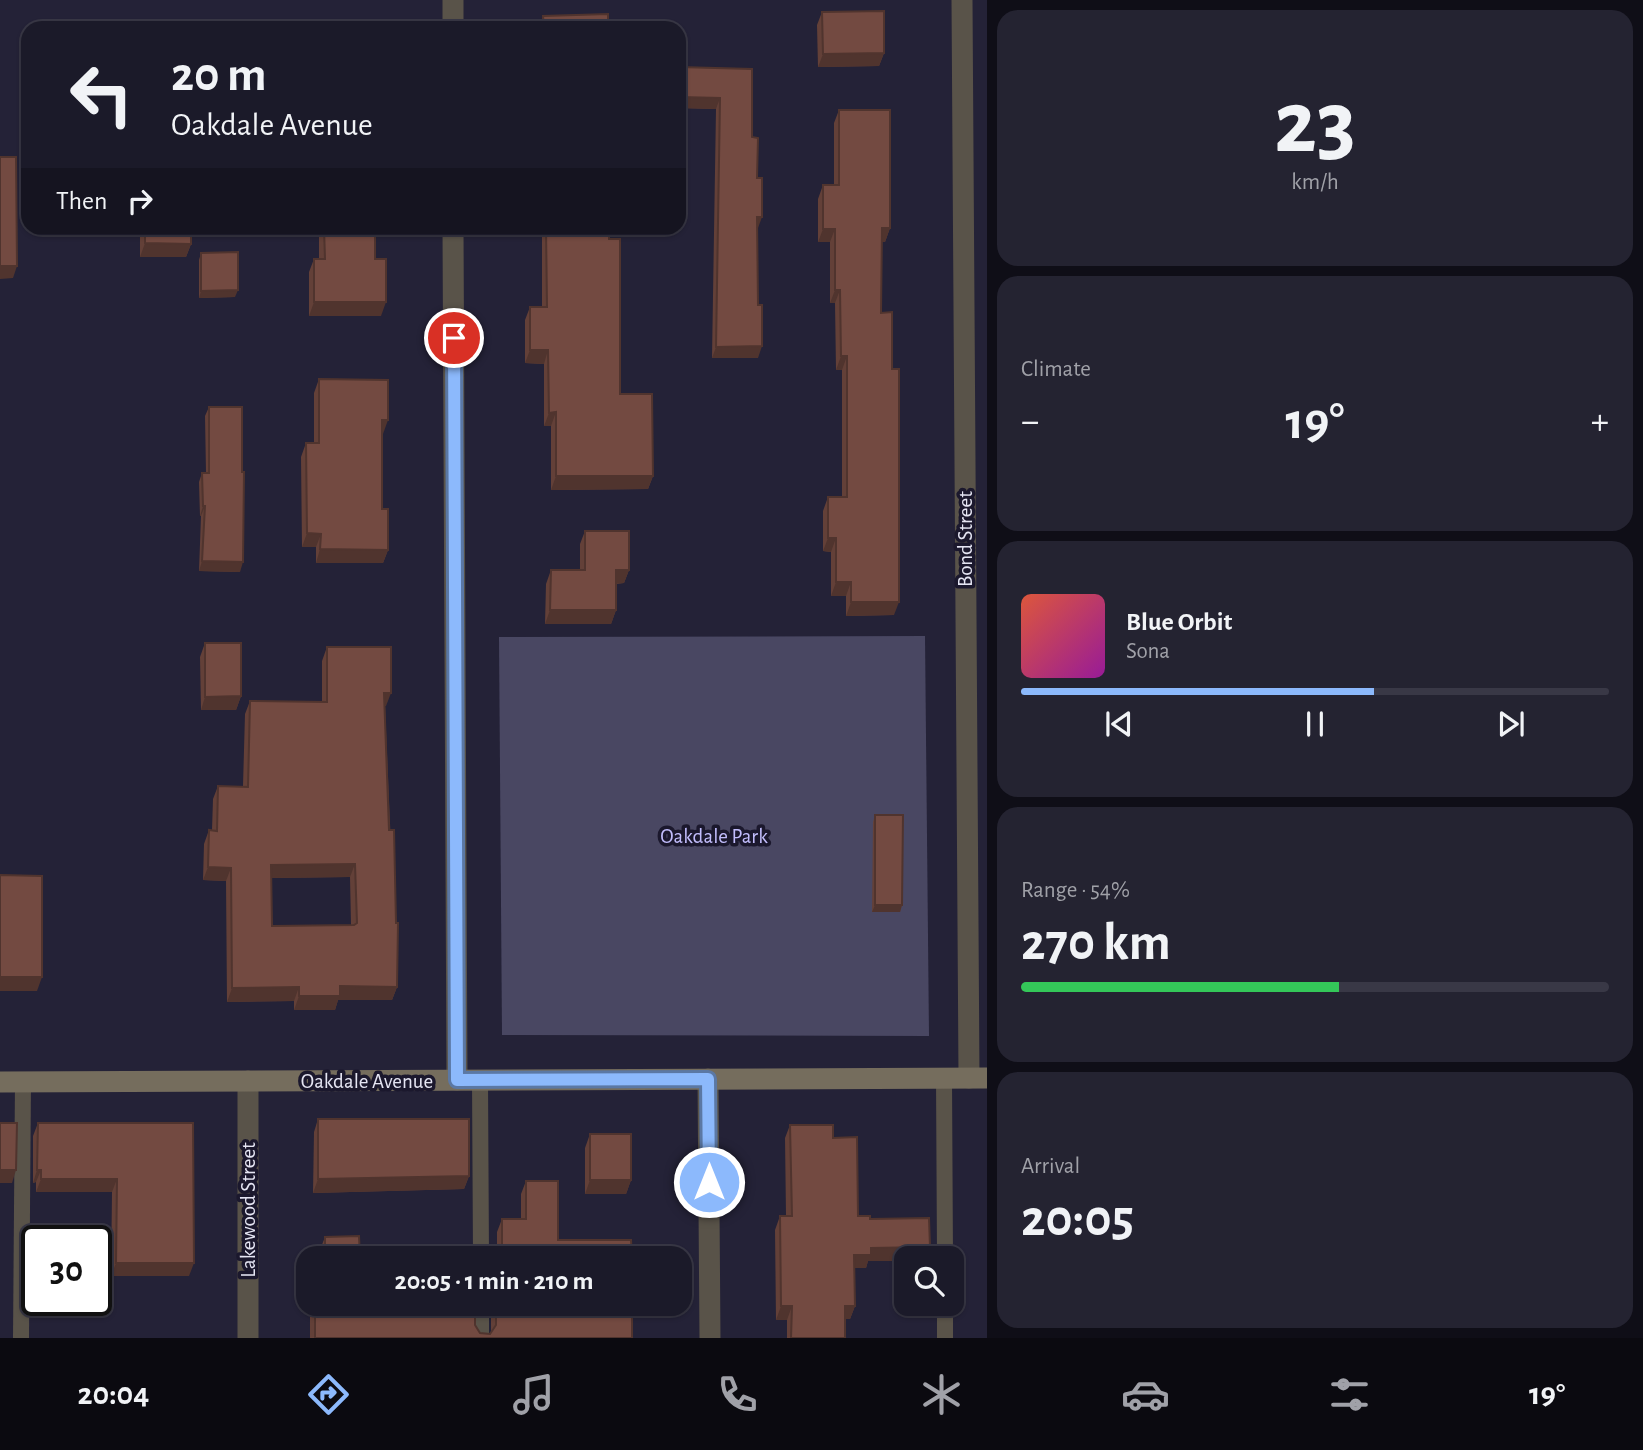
<!DOCTYPE html>
<html lang="en">
<head>
<meta charset="utf-8">
<style>
  body { margin:0; font-family:"Alegreya Sans",sans-serif; background:#242331; color:#f1f3f6; height:100vh; display:flex; flex-direction:column; font-size:26px; white-space:nowrap }
  * { box-sizing:border-box; margin:0 }
  p { font-size:23px; color:#a0a1a8 }
  .icon { flex:none; width:38px; height:38px; fill:none; stroke:currentColor; stroke-width:2; stroke-linecap:round; stroke-linejoin:round }
  .map { position:relative; flex:1; overflow:hidden }
  .details { display:flex; flex-direction:column; gap:10px; padding:10px; background:#0f0e17; width:656px }
  .details>* { flex:none }
  .guide { position:absolute; left:21px; top:21px; width:665px; height:214px; border-radius:21px; box-shadow:0 2px 5px #0004,0 0 0 2px #393846; background:#1b1a29; color:#f1f3f6; overflow:hidden }
  .fabs { position:absolute; left:894px; top:1246px; display:grid; gap:14px }
  .fabs a { display:grid; place-items:center; width:70px; height:70px; border-radius:14px; background:#1b1a29; box-shadow:0 2px 5px #0004,0 0 0 2px #393846; font-size:35px }
  .speed { position:absolute; left:21px; top:1225px; display:flex; gap:14px; font-size:35px; font-weight:700; text-align:center }
  .speed>* { display:grid; place-content:center; width:91px; height:91px; border-radius:50%; background:#1b1a29; box-shadow:0 2px 5px #0004,0 0 0 2px #393846; line-height:1 }
  .speed .limit { border:4px solid #111; border-radius:10px; background:#fff; color:#111 }
  .pin { position:absolute; display:grid; place-items:center; width:60px; height:60px; color:#fff; margin:-30px; border:4px solid #fff; border-radius:50%; box-shadow:0 2px 7px #0007 }
  .me { position:absolute; width:77px; margin:-38px; rotate:0deg; stroke-linejoin:round; filter:drop-shadow(0 0 5px #0008) }
  .turn { display:flex; align-items:center; gap:24px; height:147px; padding:0 35px; font-size:32px }
  .turn .icon { width:91px; height:91px; stroke-width:2.5 }
  .turn b { display:block; font-size:49px; line-height:60px }
  .then { display:flex; align-items:center; height:66px; padding:0 35px; background:#0003; gap:14px; font-size:26px }
  .big { font-size:52px; font-weight:700; line-height:1.1 }
  .details .tile { flex:1; display:flex; flex-direction:column; justify-content:center; gap:10px; min-width:0; padding:0 24px; border-radius:21px; background:#242331 }
  .details .dial { align-items:center; gap:0 }
  .dial b { font-size:91px; line-height:1 }
  .song { display:flex; align-items:center; gap:21px }
  .cover { width:84px; height:84px; border-radius:10px; background:linear-gradient(135deg,hsl(10 70% 55%),hsl(300 70% 35%)) }
  .played { height:7px; border-radius:4px; background:linear-gradient(90deg,#8cb9fc 60%,#393846 60%) }
  .keys { display:flex; justify-content:space-around; direction:ltr }
  .heat { display:flex; justify-content:space-between; align-items:center; font-size:38px; direction:ltr }
  .charge { height:10px; border-radius:5px; background:linear-gradient(90deg,#34c759 54%,#393846 0) }
  .trip { position:absolute; left:296px; top:1246px; width:396px; height:70px; border-radius:21px; background:#1b1a29; box-shadow:0 2px 5px #0004,0 0 0 2px #393846; font-weight:700; line-height:70px; text-align:center }
  .tab-bar { display:flex; height:112px; justify-content:space-around; align-items:center; background:#0b0a10; color:#a0a1a8 }
  .tab-bar .icon { width:49px; height:49px }
  .tab-bar .active { color:#8cb9fc }
  .tab-bar b { font-size:32px; color:#f1f3f6 }
  main { display:flex; flex:1; min-height:0 }
  .map>svg:first-child { display:block }
  .green { fill:#494762 }
  .lines { fill:none; stroke-linecap:round; stroke-linejoin:round }
  .lane { stroke:#595349; stroke-width:16 }
  .street { stroke:#595349; stroke-width:21 }
  .secondary { stroke:#756d5d; stroke-width:21 }
  .wall { fill:#634038; fill-rule:evenodd }
  .shaded-wall { fill:#50342e }
  .building { fill:#734a41; stroke:#50342e; stroke-width:2; fill-rule:evenodd }
  .route-casing { stroke:#5b78a4; stroke-width:18 }
  .route { stroke:#8cb9fc; stroke-width:12 }
  .labels { text-anchor:middle; stroke-width:7; stroke-linejoin:round; paint-order:stroke }
  .street-label { font-size:21px; fill:#e5e5f3; stroke:#1b182d }
  .park-label { font-size:21px; fill:#c2bdfc; stroke:#1b182d }
</style>
</head>
<body>
<main>
<div class="map">
<svg width="987" height="1338" viewBox="0 0 987 1338">
  <rect width="100%" height="100%" fill="#242237"/>
  <polygon class="green" points="925,636 929,1036 502,1035 499,637"/>
  <g class="lines">
    <g class="lane">
      <polyline points="944,1078 945,1258"/>
      <polyline points="480,1080 481,1258"/>
      <polyline points="481,1304 481,1338"/>
      <polyline points="945,1304 945,1338"/>
      <polyline points="21,1338 23,1082"/>
    </g>
    <g class="street">
      <polyline points="453,0 453,28"/>
      <polyline points="962,0 969,1078"/>
      <polyline points="453,228 457,1080"/>
      <polyline points="708,1079 710,1338"/>
      <polyline points="248,1081 248,1338"/>
    </g>
    <polyline class="secondary" points="0,1082 987,1078"/>
  </g>
  <g class="wall">
    <polygon points="822,12 884,53 879,66 818,67 817,25"/>
    <polygon points="543,16 608,28 539,28"/>
    <polygon points="679,67 752,69 752,137 758,358 712,358 716,109 679,108"/>
    <polygon points="839,110 890,228 885,242 882,242 881,313 894,615 846,616 846,596 831,596 831,552 823,551 823,511 828,497 842,497 842,370 836,370 835,303 830,303 830,242 818,242 818,199 823,185 834,185 834,123"/>
    <polygon points="140,228 191,228 191,244 186,257 140,257"/>
    <polygon points="319,228 375,228 375,259 381,316 309,316 309,272 314,259 319,259"/>
    <polygon points="528,228 609,228 620,394 653,476 648,489 551,490 551,426 544,426 544,364 525,363 525,320 530,307 542,307 542,229 528,229"/>
    <polygon points="201,253 235,297 199,298 199,260"/>
    <polygon points="319,379 383,434 382,434 382,509 388,550 383,563 316,563 316,547 302,547 301,457 306,443 314,443 314,393"/>
    <polygon points="209,407 240,572 199,571 201,516 200,516 199,482 202,473 206,473 205,416"/>
    <polygon points="585,531 629,570 624,583 616,584 616,610 611,624 545,624 546,584 551,570 580,570 580,544"/>
    <polygon points="205,643 241,696 236,710 201,710 200,657"/>
    <path d="M327,647L386,706H385L397,987L392,1000H338L335,1010H294V1001L227,1002L226,881L203,880L204,844L209,830H212L213,799L218,786H243L245,714L250,701L322,702V661ZM350,877L351,925L272,926L271,878Z"/>
    <polygon points="875,815 902,905 900,912 872,912 873,822"/>
    <polygon points="318,1119 469,1176 464,1189 313,1193 314,1132"/>
    <polygon points="38,1123 193,1123 189,1276 111,1276 112,1192 36,1192 36,1182 33,1183 33,1136"/>
    <polygon points="790,1125 833,1138 858,1216 870,1219 906,1258 906,1261 868,1261 866,1268 855,1268 855,1306 850,1319 845,1319 845,1338 787,1338 787,1320 776,1320 775,1230 780,1216 786,1216 785,1138"/>
    <polygon points="590,1134 631,1180 626,1194 585,1194 585,1148"/>
    <polygon points="526,1181 558,1240 632,1258 497,1258 497,1232 502,1219 521,1219 521,1194"/>
    <polygon points="325,1237 360,1258 320,1258 320,1250"/>
    <polygon points="310,1304 475,1304 475,1325 480,1333 490,1334 491,1333 491,1304 632,1304 632,1338 310,1338"/>
  </g>
  <g class="shaded-wall">
    <polygon points="884,53 879,66 818,67 823,54"/>
    <polygon points="679,97 720,98 716,109 679,108"/>
    <polygon points="757,217 762,217 758,228"/>
    <polygon points="529,228 542,228 542,229 528,229"/>
    <polygon points="882,228 890,228 885,242 877,242"/>
    <polygon points="823,229 835,229 830,242 818,242"/>
    <polygon points="145,243 191,244 186,257 140,257"/>
    <polygon points="0,266 17,266 13,278 0,279"/>
    <polygon points="238,290 235,297 199,298 201,291"/>
    <polygon points="835,290 840,290 835,303 830,303"/>
    <polygon points="314,302 386,302 381,316 309,316"/>
    <polygon points="762,346 758,358 712,358 716,347"/>
    <polygon points="530,350 548,350 544,364 525,363"/>
    <polygon points="841,356 847,356 842,370 836,370"/>
    <polygon points="556,412 551,426 544,426 549,413"/>
    <polygon points="382,420 388,420 383,434 377,434"/>
    <polygon points="556,476 653,476 648,489 551,490"/>
    <polygon points="203,506 205,506 201,516 200,516"/>
    <polygon points="307,533 321,534 316,547 302,547"/>
    <polygon points="828,538 836,538 831,552 823,551"/>
    <polygon points="320,549 388,550 383,563 316,563"/>
    <polygon points="202,561 243,562 240,572 199,571"/>
    <polygon points="616,570 629,570 624,583 611,584"/>
    <polygon points="836,582 851,582 846,596 831,596"/>
    <polygon points="851,602 899,602 894,615 846,616"/>
    <polygon points="550,610 616,610 611,624 545,624"/>
    <polygon points="384,693 391,693 386,706 379,706"/>
    <polygon points="241,696 236,710 201,710 205,697"/>
    <polygon points="355,864 350,877 267,878 271,865"/>
    <polygon points="208,867 231,868 226,881 203,880"/>
    <polygon points="875,905 902,905 900,912 872,912"/>
    <polygon points="0,977 42,977 37,991 0,991"/>
    <polygon points="340,986 397,987 392,1000 338,1000 335,1010 294,1010 299,996"/>
    <polygon points="299,987 294,1001 227,1002 232,988"/>
    <polygon points="0,1170 16,1170 12,1183 0,1183"/>
    <polygon points="37,1170 41,1170 36,1182 33,1183"/>
    <polygon points="469,1176 464,1189 313,1193 318,1179"/>
    <polygon points="41,1179 117,1179 112,1192 36,1192"/>
    <polygon points="590,1180 631,1180 626,1194 585,1194"/>
    <polygon points="930,1247 925,1258 906,1258 906,1261 868,1261 866,1268 849,1268 854,1255 871,1248"/>
    <polygon points="116,1263 194,1263 189,1276 111,1276"/>
    <polygon points="781,1306 792,1306 787,1320 776,1320"/>
    <polygon points="845,1306 855,1306 850,1319 840,1319"/>
  </g>
  <g class="building">
    <polygon points="884,11 884,53 823,54 822,12"/>
    <polygon points="608,14 608,28 544,28 543,16"/>
    <polygon points="679,67 752,69 752,137 758,138 757,178 762,178 762,217 757,217 758,305 762,305 762,346 716,347 720,98 679,97"/>
    <polygon points="839,110 890,110 890,228 882,228 881,313 892,312 892,369 899,369 899,602 851,602 851,582 836,582 836,538 828,538 828,497 847,497 847,356 841,356 840,290 835,290 835,229 823,229 823,185 839,185"/>
    <polygon points="0,157 16,157 17,266 0,266"/>
    <polygon points="145,228 191,228 191,244 145,243"/>
    <polygon points="324,228 375,228 375,259 386,259 386,302 314,302 314,259 325,259"/>
    <polygon points="546,228 609,228 609,239 620,239 620,394 652,394 653,476 556,476 556,412 549,413 548,350 530,350 530,307 547,307"/>
    <polygon points="238,252 238,290 201,291 201,253"/>
    <polygon points="319,379 388,380 388,420 382,420 382,509 388,509 388,550 320,549 321,534 307,533 306,443 319,443"/>
    <polygon points="209,407 242,407 242,472 244,472 243,562 202,561 205,506 203,506 202,473 209,473"/>
    <polygon points="585,531 629,531 629,570 616,570 616,610 550,610 551,570 585,570"/>
    <polygon points="205,643 241,643 241,696 205,697"/>
    <path d="M327,647H391V693H384L389,830H394L396,923H398L397,987L340,986V996H299V987L232,988L231,868L208,867L209,830L217,831L218,786L248,787L250,701L327,702ZM355,864L357,923L354,925L272,926L271,865Z"/>
    <polygon points="875,815 903,815 902,905 875,905"/>
    <polygon points="0,875 42,876 42,977 0,977"/>
    <polygon points="318,1119 469,1119 469,1176 318,1179"/>
    <polygon points="0,1123 17,1123 16,1170 0,1170"/>
    <polygon points="38,1123 193,1123 194,1263 116,1263 117,1179 41,1179 41,1170 37,1170"/>
    <polygon points="790,1125 833,1125 833,1138 857,1137 858,1216 870,1216 870,1219 929,1218 930,1247 871,1248 871,1255 854,1255 855,1306 845,1306 845,1338 791,1338 792,1306 781,1306 780,1216 792,1216"/>
    <rect x="590" y="1134" width="41" height="46"/>
    <polygon points="526,1181 558,1181 558,1240 631,1240 632,1258 502,1258 502,1219 526,1219"/>
    <polygon points="359,1236 360,1258 325,1258 325,1237"/>
    <polygon points="315,1304 475,1304 475,1325 480,1333 490,1334 496,1325 496,1304 632,1304 632,1338 315,1338"/>
  </g>
  <g class="lines">
    <g class="route-casing">
      <polyline id="route" points="454,338 457,1080 708,1079 709,1182"/>
    </g>
    <use href="#route" class="route"/>
  </g>
  <g class="labels">
    <g class="street-label">
      <text transform="translate(965 539) rotate(-90)" y="7">Bond Street</text>
      <text x="367" y="1088">Oakdale Avenue</text>
      <text transform="translate(248 1210) rotate(-90)" y="7">Lakewood Street</text>
    </g>
    <g class="park-label">
      <text x="714" y="843">Oakdale Park</text>
    </g>
  </g>
</svg>
<div class="fabs">
<a><svg class="icon" aria-label="search" viewBox="0 0 24 24"><circle cx="10" cy="10" r="6"/><path d="M15 15l6 6"/></svg></a>
</div>
<div class="speed"><div class="limit">30</div></div>
<div class="pin" style="left:454px;top:338px;background:#d93025"><svg class="icon" aria-label="arrive" viewBox="0 0 24 24"><path d="M6 21V4h12l-3 4 3 4H6"/></svg></div>
<svg class="me" style="left:709px;top:1182px" viewBox="-20 -20 40 40"><circle r="17" fill="#8cb9fc" stroke="#fff" stroke-width="3"/><path d="M0-11L8 9 0 5-8 9z" fill="#fff"/></svg>
<div class="trip">20:05 · 1 min · 210 m</div>
<div class="guide">
<div class="turn"><svg class="icon" aria-label="left" viewBox="0 0 24 24"><path d="M17 20v-9H6M10 6l-5 5 5 5"/></svg><div><b>20 m</b>Oakdale Avenue</div></div>
<div class="then">Then<svg class="icon" aria-label="right" viewBox="0 0 24 24"><path d="M7 20v-9h11M14 6l5 5-5 5"/></svg></div>
</div>
</div>
<section class="details">
<div class="tile dial"><b>23</b><p>km/h</p></div>
<div class="tile"><p>Climate</p>
<div class="heat"><a>−</a><b class="big">19°</b><a>+</a></div>
</div>
<div class="tile">
<div class="song"><i class="cover"></i><div><b>Blue Orbit</b><p>Sona</p></div></div>
<div class="played"></div>
<div class="keys"><svg class="icon" aria-label="previous" viewBox="0 0 24 24"><path d="M18 5L8 12l10 7zM5 5v14"/></svg><svg class="icon" aria-label="pause" viewBox="0 0 24 24"><path d="M8 5v14M16 5v14"/></svg><svg class="icon" aria-label="next" viewBox="0 0 24 24"><path d="M6 5l10 7-10 7zM19 5v14"/></svg></div>
</div>
<div class="tile"><p>Range · 54%</p><b class="big">270 km</b><div class="charge"></div></div>
<div class="tile"><p>Arrival</p><b class="big">20:05</b></div>
</section>
</main>
<nav class="tab-bar">
<b>20:04</b>
<svg class="icon active" aria-label="directions" viewBox="0 0 24 24"><path d="M12 3l9 9-9 9-9-9zM9 14v-3h6M13 9l2 2-2 2"/></svg>
<svg class="icon" aria-label="music" viewBox="0 0 24 24"><path d="M9 18V5l10-2v13"/><circle cx="6" cy="18" r="3"/><circle cx="16" cy="16" r="3"/></svg>
<svg class="icon" aria-label="phone" viewBox="0 0 24 24"><path d="M5 4h4l2 5-3 2q2 4 5 5l2-3 5 2v4C11 20 4 13 5 4z"/></svg>
<svg class="icon" aria-label="climate" viewBox="0 0 24 24"><path d="M12 3v18M4 7l16 10M4 17L20 7"/></svg>
<svg class="icon" aria-label="car" viewBox="0 0 24 24"><path d="M5 17H2v-5l4-1 3-4h7l3 4 3 1v5h-3M9 17h6M6 11h13"/><circle cx="7" cy="17" r="2"/><circle cx="17" cy="17" r="2"/></svg>
<svg class="icon" aria-label="filters" viewBox="0 0 24 24"><path d="M4 7h16M4 17h16"/><circle cx="9" cy="7" r="2"/><circle cx="15" cy="17" r="2"/></svg>
<b>19°</b>
</nav>
</body>
</html>
